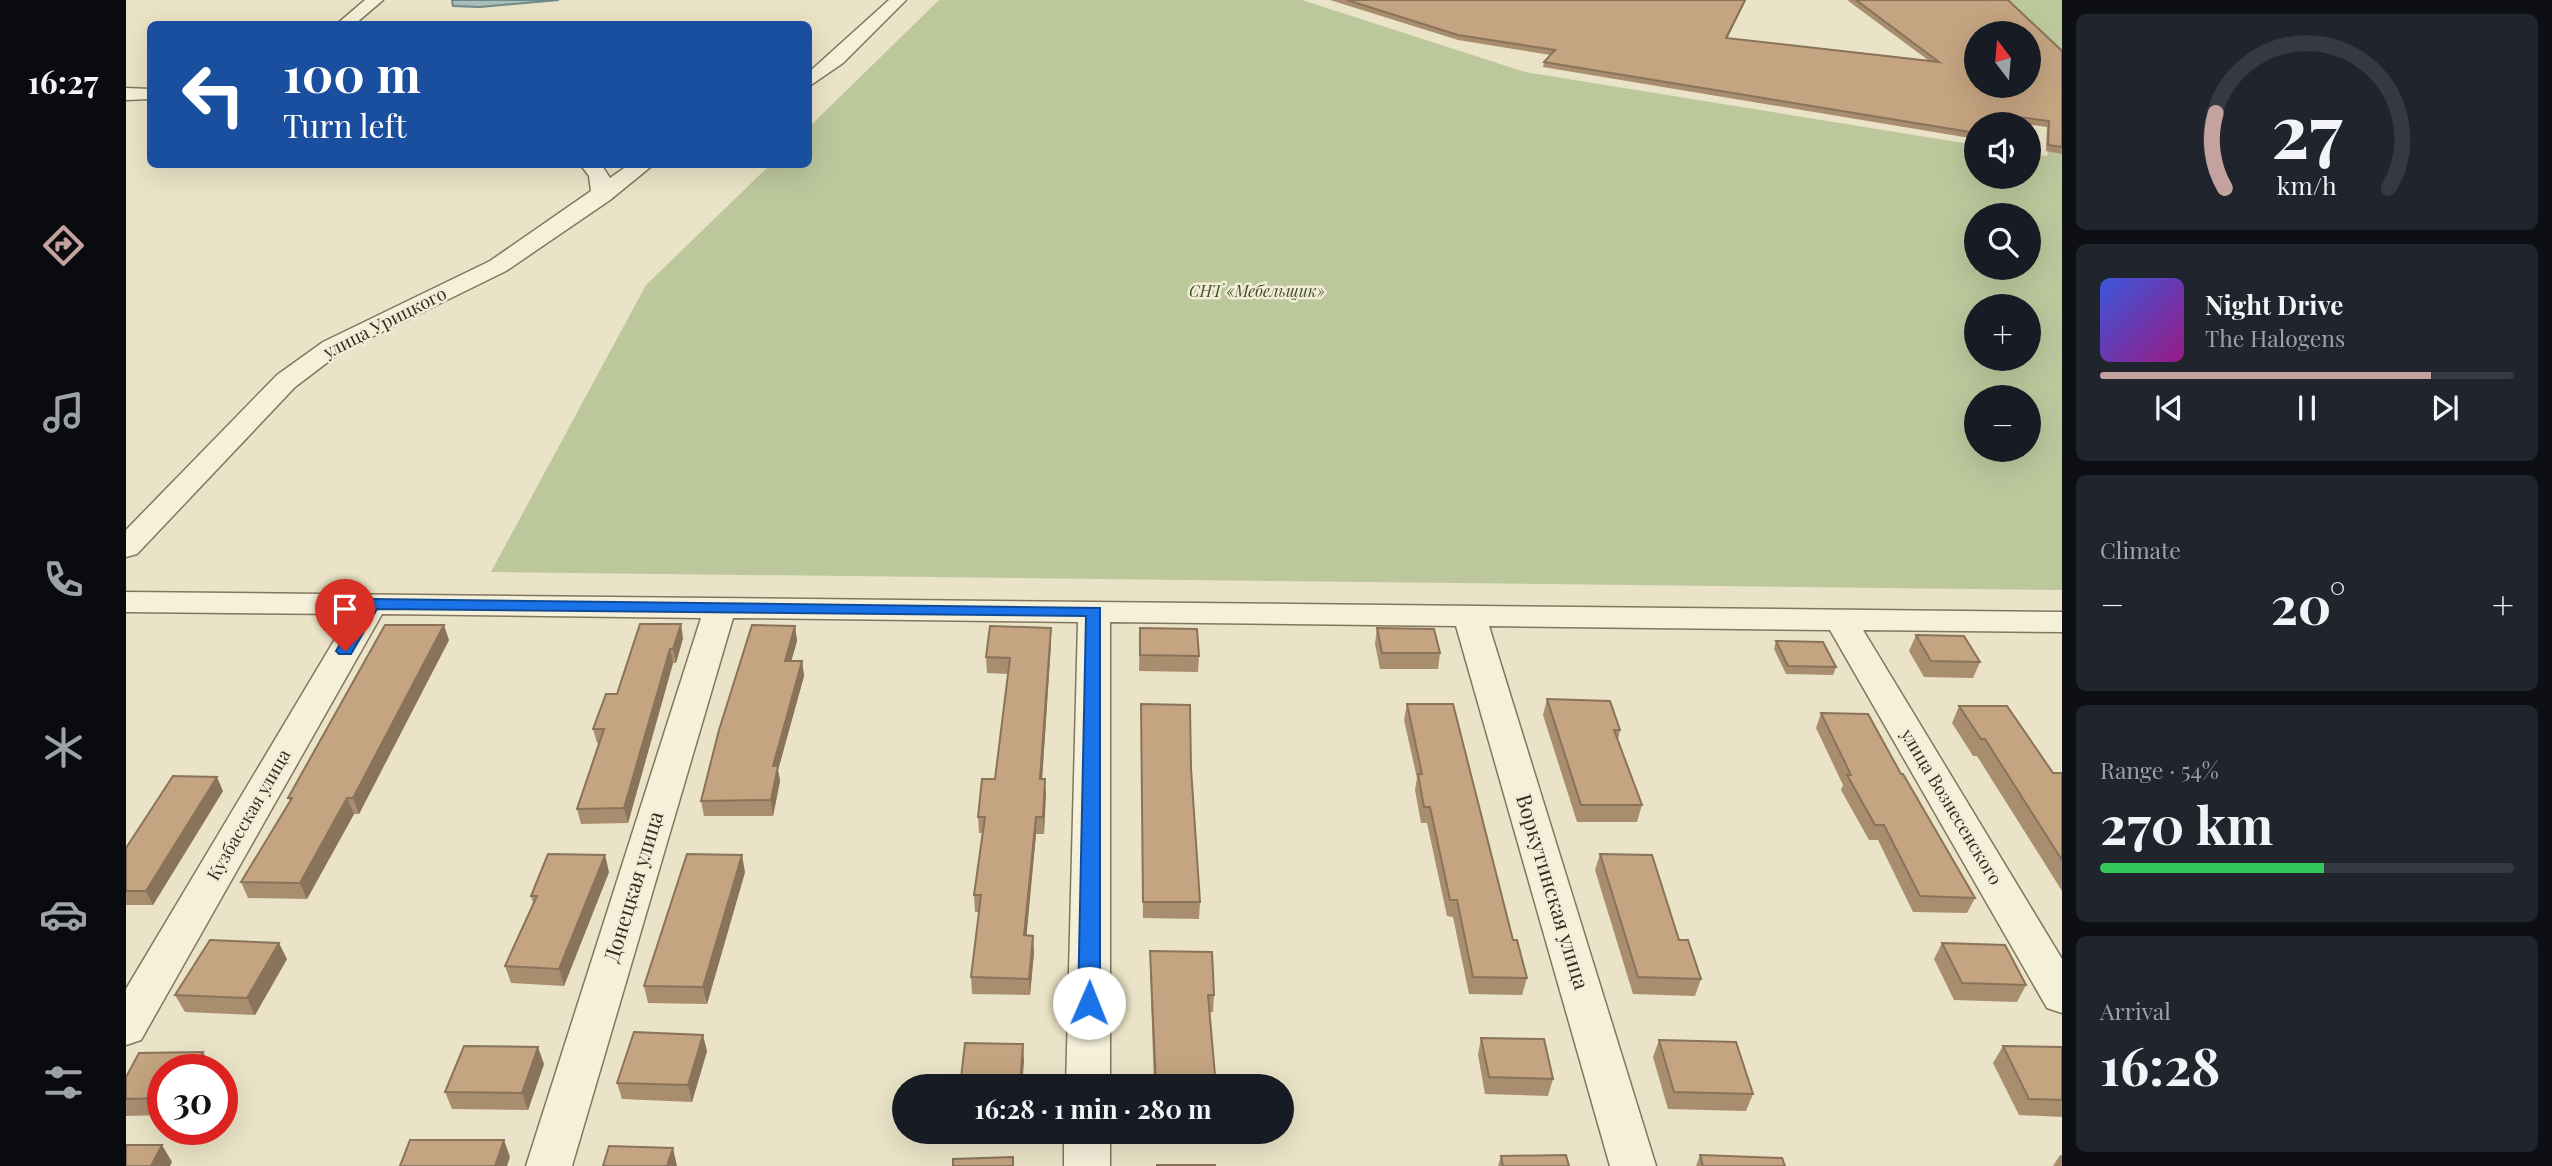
<!DOCTYPE html>
<html lang="en">
<head>
<meta charset="utf-8">
<style>
  body { margin:0; font-family:"Playfair Display",serif; background:#20242c; color:#f1f3f6; height:100vh; display:flex; flex-direction:column; font-size:26px; white-space:nowrap }
  * { box-sizing:border-box; margin:0 }
  p { font-size:23px; color:#9ea1a6 }
  .icon { flex:none; width:38px; height:38px; fill:none; stroke:currentColor; stroke-width:2; stroke-linecap:round; stroke-linejoin:round }
  .map { position:relative; flex:1; overflow:hidden }
  .side { display:flex; flex-direction:column; gap:14px; padding:14px; background:#0d0f14; width:490px }
  .side>* { flex:none }
  .banner { position:absolute; left:21px; top:21px; width:665px; height:147px; border-radius:10px; box-shadow:0 7px 28px #0002; background:#1a4fa0; color:#fff; overflow:hidden }
  .needle { width:46px; rotate:344deg }
  .fabs { position:absolute; left:1838px; top:21px; display:grid; gap:14px }
  .fabs a { display:grid; place-items:center; width:77px; height:77px; border-radius:50%; background:#171b24; box-shadow:0 7px 28px #0002; font-size:35px }
  .speed { position:absolute; left:21px; top:1054px; display:flex; gap:14px; font-size:35px; font-weight:700; text-align:center }
  .speed>* { display:grid; place-content:center; width:91px; height:91px; border-radius:50%; background:#171b24; box-shadow:0 7px 28px #0002; line-height:1 }
  .speed .limit { border:10px solid #d22; background:#fff; color:#111 }
  .pin { position:absolute; display:grid; place-items:center; width:60px; height:60px; color:#fff; margin:-72px -30px; border-radius:50% 50% 50% 0; rotate:-45deg; box-shadow:0 0 7px #0007 }
  .pin .icon { rotate:45deg }
  .me { position:absolute; width:77px; margin:-38px; rotate:1deg; stroke-linejoin:round; filter:drop-shadow(0 0 5px #0008) }
  .turn { display:flex; align-items:center; gap:24px; height:147px; padding:0 21px; font-size:32px }
  .turn .icon { width:91px; height:91px; stroke-width:2.5 }
  .turn b { display:block; font-size:49px; line-height:60px }
  .big { font-size:52px; font-weight:700; line-height:1.1 }
  .side .tile { flex:1; display:flex; flex-direction:column; justify-content:center; gap:10px; min-width:0; padding:0 24px; border-radius:10px; background:#20242c }
  .side .dial { align-items:center; gap:0 }
  .dial svg { height:182px; overflow:visible; fill:none; stroke:#363941; stroke-width:7; stroke-linecap:round; text-anchor:middle }
  .dial text { fill:#f1f3f6; stroke:none }
  .song { display:flex; align-items:center; gap:21px }
  .cover { width:84px; height:84px; border-radius:10px; background:linear-gradient(135deg,hsl(230 70% 55%),hsl(310 70% 35%)) }
  .played { height:7px; border-radius:4px; background:linear-gradient(90deg,#c4a29f 80%,#363941 80%) }
  .keys { display:flex; justify-content:space-around; direction:ltr }
  .heat { display:flex; justify-content:space-between; align-items:center; font-size:38px; direction:ltr }
  .charge { height:10px; border-radius:5px; background:linear-gradient(90deg,#34c759 54%,#363941 0) }
  .trip { position:absolute; left:766px; top:1074px; width:402px; height:70px; border-radius:35px; background:#171b24; box-shadow:0 7px 28px #0002; font-weight:700; line-height:70px; text-align:center }
  main { display:flex; flex:1; min-height:0 }
  .tabs { display:flex; flex-direction:column; width:126px; justify-content:space-around; align-items:center; background:#090b0e; color:#9ea1a6 }
  .tabs .icon { width:49px; height:49px }
  .tabs .current { color:#c4a29f }
  .tabs b { font-size:32px; color:#f1f3f6 }
  .map>svg:first-child { display:block }
  .green { fill:#bdc79c; fill-rule:evenodd }
  .water { fill:#a8beba; stroke:#6f8b87; stroke-width:2 }
  .lines { fill:none; stroke-linecap:round; stroke-linejoin:round }
  .street-casing { stroke:#83765e; stroke-width:3 }
  .street { fill:#f5f0d9; fill-rule:evenodd }
  .wall { fill:#a98d6f }
  .shaded-wall { fill:#89735a }
  .building { fill:#c4a481; stroke:#89735a; stroke-width:2; fill-rule:evenodd }
  .route { fill:#1a73e8; stroke:#114b97; stroke-width:2 }
  .labels { text-anchor:middle; stroke-width:5; stroke-linejoin:round; paint-order:stroke }
  .far-park-label { font-size:16px; font-style:italic; fill:#414f29; stroke:#f2edd6 }
  .street-label { font-size:18px; fill:#352d20; stroke:#f2edd6 }
  .near-street-label { font-size:21px; fill:#352d20; stroke:#f2edd6 }
</style>
</head>
<body>
<main>
<nav class="tabs">
<b>16:27</b>
<svg class="icon current" aria-label="directions" viewBox="0 0 24 24"><path d="M12 3l9 9-9 9-9-9zM9 14v-3h6M13 9l2 2-2 2"/></svg>
<svg class="icon" aria-label="music" viewBox="0 0 24 24"><path d="M9 18V5l10-2v13"/><circle cx="6" cy="18" r="3"/><circle cx="16" cy="16" r="3"/></svg>
<svg class="icon" aria-label="phone" viewBox="0 0 24 24"><path d="M5 4h4l2 5-3 2q2 4 5 5l2-3 5 2v4C11 20 4 13 5 4z"/></svg>
<svg class="icon" aria-label="climate" viewBox="0 0 24 24"><path d="M12 3v18M4 7l16 10M4 17L20 7"/></svg>
<svg class="icon" aria-label="car" viewBox="0 0 24 24"><path d="M5 17H2v-5l4-1 3-4h7l3 4 3 1v5h-3M9 17h6M6 11h13"/><circle cx="7" cy="17" r="2"/><circle cx="17" cy="17" r="2"/></svg>
<svg class="icon" aria-label="filters" viewBox="0 0 24 24"><path d="M4 7h16M4 17h16"/><circle cx="9" cy="7" r="2"/><circle cx="15" cy="17" r="2"/></svg>
</nav>
<div class="map">
<svg width="1936" height="1166" viewBox="0 0 1936 1166">
  <rect width="100%" height="100%" fill="#eae3c7"/>
  <g class="green">
    <path d="M813,0H1176L1399,72L1850,145V177H1902V154L1921,156L1936,68V590L365,572L520,285L644,165L682,164L683,127ZM1850,215H1902V268H1850ZM1850,306H1902V359H1850ZM1850,397H1902V450H1850Z"/>
    <polygon points="1868,0 1936,0 1936,67"/>
  </g>
  <polygon class="water" points="326,0 433,0 354,7 327,6"/>
  <g class="lines">
    <g class="street-casing">
      <g id="street">
        <polygon points="239,0 257,0 229,24 211,24"/>
        <polygon points="763,0 780,0 717,63 682,87 682,73"/>
        <polygon points="0,88 24,89 24,99 0,100"/>
        <polygon points="454,164 475,164 484,178 504,164 528,164 484,200 380,271 215,352 169,387 11,554 0,557 0,530 151,375 197,342 364,261 465,191 463,176"/>
        <polygon points="0,592 1936,612 1936,632 1737,630 1936,959 1936,1013 1921,1008 1704,630 1363,626 1530,1166 1484,1166 1330,626 984,622 984,1087 940,1087 952,622 607,618 446,1166 400,1166 575,618 256,614 15,1040 0,1045 0,989 224,614 0,612"/>
        <rect x="938" y="1132" width="46" height="34"/>
      </g>
    </g>
    <use href="#street" class="street"/>
  </g>
  <g class="wall">
    <polygon points="1204,0 1620,0 1601,38 1802,60 1721,0 1882,0 1936,51 1936,154 1920,151 1921,127 1869,120 1850,124 1850,139 1417,67 1418,62 1424,55 1332,40"/>
    <polygon points="669,626 671,641 665,661 676,661 678,676 652,770 654,781 647,816 578,816 575,801"/>
    <polygon points="925,628 925,644 916,779 919,779 918,834 910,834 900,935 908,952 904,995 846,994 845,977 853,912 849,912 848,895 857,833 853,833 852,817 869,779 882,674 861,673 860,657"/>
    <polygon points="1014,628 1073,656 1072,672 1013,671"/>
    <polygon points="1251,628 1314,653 1312,669 1254,669 1249,644"/>
    <polygon points="1790,635 1854,662 1847,678 1798,677 1783,651"/>
    <polygon points="557,638 550,663 547,663 502,823 455,824 451,809 473,743 471,743 467,729 491,694"/>
    <polygon points="323,640 233,814 228,814 181,899 122,898 115,882 164,801 162,798"/>
    <polygon points="1650,641 1710,667 1707,675 1660,674 1648,649"/>
    <polygon points="1421,699 1494,730 1492,740 1516,805 1511,822 1451,822 1417,715"/>
    <polygon points="1015,704 1074,902 1073,919 1017,918"/>
    <polygon points="1281,704 1387,940 1401,978 1396,995 1343,994 1327,917 1321,916 1301,823 1295,823 1289,790 1291,778 1278,720"/>
    <polygon points="1833,706 1927,773 1936,773 1936,891 1851,756 1847,756 1826,723"/>
    <polygon points="1695,713 1775,774 1849,898 1841,913 1787,912 1752,840 1743,840 1715,790 1717,785 1690,728"/>
    <polygon points="97,791 27,905 0,905 0,848"/>
    <polygon points="1474,854 1553,940 1575,979 1569,996 1507,994 1469,870"/>
    <polygon points="483,872 438,986 385,983 379,966 407,903 405,896"/>
    <polygon points="619,872 581,1004 522,1003 518,986"/>
    <polygon points="1816,943 1900,985 1891,1002 1828,1000 1808,959"/>
    <polygon points="1024,951 1088,995 1087,1012 1084,1012 1090,1087 1028,1087 1024,968"/>
    <polygon points="161,959 129,1015 59,1012 49,995"/>
    <polygon points="1355,1038 1427,1079 1422,1096 1359,1094 1352,1055"/>
    <polygon points="1533,1040 1627,1094 1620,1111 1542,1109 1527,1057"/>
    <polygon points="1877,1046 1936,1047 1936,1117 1893,1115 1867,1063"/>
    <polygon points="581,1051 566,1102 496,1099 491,1083"/>
    <polygon points="77,1052 86,1069 37,1069 37,1115 0,1116 0,1077"/>
    <polygon points="418,1064 402,1110 326,1109 319,1092"/>
    <polygon points="1574,1155 1659,1166 1570,1166"/>
    <polygon points="1934,1155 1936,1155 1936,1166 1927,1166"/>
    <polygon points="1375,1156 1443,1166 1372,1166"/>
  </g>
  <g class="shaded-wall">
    <polygon points="1619,0 1620,0 1599,43 1600,38"/>
    <polygon points="555,624 557,638 550,663 547,649"/>
    <polygon points="318,625 323,640 233,814 227,798"/>
    <polygon points="669,626 671,641 661,676 659,661"/>
    <polygon points="925,628 925,644 915,795 914,779"/>
    <polygon points="544,649 547,663 502,823 498,808"/>
    <polygon points="676,661 678,676 652,770 654,781 647,816 645,800 647,766"/>
    <polygon points="91,777 97,791 27,905 20,891"/>
    <polygon points="919,779 920,795 918,834 917,817"/>
    <polygon points="221,798 228,814 181,899 174,883"/>
    <polygon points="910,817 910,834 899,952 898,935"/>
    <polygon points="479,855 483,872 438,986 433,969"/>
    <polygon points="616,855 619,872 581,1004 577,987"/>
    <polygon points="907,936 908,952 904,995 903,979"/>
    <polygon points="153,943 161,959 129,1015 121,998"/>
    <polygon points="577,1035 581,1051 566,1102 562,1085"/>
    <polygon points="897,1044 898,1061 896,1087 894,1087"/>
    <polygon points="412,1047 418,1064 402,1110 396,1093"/>
    <polygon points="77,1052 86,1069 68,1069"/>
    <polygon points="378,1140 384,1157 381,1166 369,1166"/>
    <polygon points="36,1145 46,1162 44,1166 25,1166"/>
    <polygon points="547,1148 551,1166 541,1166"/>
  </g>
  <g class="building">
    <path d="M1221,0H1619L1600,38L1813,62L1730,0H1882L1936,51V147L1922,145L1923,121L1871,114L1868,124H1850V133L1418,62L1429,50L1332,35ZM1850,33H1902V86H1850Z"/>
    <polygon points="514,624 555,624 547,649 544,649 498,808 451,809 478,729 467,729 480,694 491,694"/>
    <polygon points="259,625 318,625 227,798 221,798 174,883 115,882 166,798 162,798"/>
    <polygon points="626,625 669,626 659,661 676,661 647,766 652,766 645,800 575,801 593,730"/>
    <polygon points="864,626 925,628 914,779 919,779 917,817 910,817 898,935 907,936 903,979 845,977 855,895 848,895 859,817 852,817 856,779 869,779 884,658 860,657"/>
    <polygon points="1014,628 1071,629 1073,656 1014,655"/>
    <polygon points="1251,628 1308,629 1314,653 1256,653"/>
    <polygon points="1790,635 1838,636 1854,662 1805,661"/>
    <polygon points="1650,641 1697,642 1710,667 1662,666"/>
    <polygon points="1421,699 1484,701 1494,730 1488,730 1516,805 1455,805"/>
    <polygon points="1015,704 1064,705 1065,768 1074,902 1017,902"/>
    <polygon points="1281,704 1327,704 1387,940 1391,940 1401,978 1347,977 1331,900 1324,900 1304,807 1298,807 1292,774 1296,774"/>
    <polygon points="1833,706 1881,706 1927,773 1936,773 1936,860 1859,739 1855,739"/>
    <polygon points="1695,713 1742,714 1775,774 1777,774 1849,898 1794,896 1758,825 1749,825 1721,775 1725,775"/>
    <polygon points="47,776 91,777 20,891 0,891 0,848"/>
    <polygon points="422,854 479,855 433,969 379,966 411,896 405,896"/>
    <polygon points="561,854 616,855 577,987 518,986"/>
    <polygon points="1474,854 1526,855 1553,940 1562,940 1575,979 1512,977"/>
    <polygon points="84,940 153,943 121,998 49,995"/>
    <polygon points="1816,943 1879,945 1900,985 1836,983"/>
    <polygon points="1024,951 1086,952 1088,995 1082,995 1090,1087 1030,1087"/>
    <polygon points="508,1032 577,1035 562,1085 491,1083"/>
    <polygon points="1355,1038 1418,1039 1427,1079 1363,1077"/>
    <polygon points="1533,1040 1610,1042 1627,1094 1548,1092"/>
    <polygon points="839,1043 897,1044 894,1087 834,1087"/>
    <polygon points="338,1046 412,1047 396,1093 319,1092"/>
    <polygon points="1877,1046 1936,1047 1936,1100 1903,1099"/>
    <polygon points="77,1052 68,1069 37,1069 37,1098 0,1099 0,1077 13,1053"/>
    <polygon points="284,1140 378,1140 369,1166 274,1166"/>
    <polygon points="0,1145 36,1145 25,1166 0,1166"/>
    <polygon points="483,1146 547,1148 541,1166 477,1166"/>
    <polygon points="1440,1155 1443,1166 1377,1166 1375,1156"/>
    <polygon points="1574,1155 1656,1158 1659,1166 1577,1166"/>
    <polygon points="887,1157 887,1166 827,1166 827,1159"/>
    <rect x="1031" y="1165" width="58" height="1"/>
  </g>
  <polygon class="route" points="246,599 974,608 974,1003 971,1009 963,1011 955,1009 952,1003 960,616 251,609 225,654 213,654 210,651 240,600"/>
  <g class="labels">
    <g class="far-park-label">
      <text x="1131" y="297">СНТ «Мебельщик»</text>
    </g>
    <g class="street-label">
      <text transform="translate(259 323) rotate(-27)" y="6">улица Урицкого</text>
      <text transform="translate(1825 807) rotate(59)" y="6">улица Вознесенского</text>
      <text transform="translate(123 815) rotate(-60)" y="6">Кузбасская улица</text>
    </g>
    <g class="near-street-label">
      <text transform="translate(508 887) rotate(-73)" y="7">Донецкая улица</text>
      <text transform="translate(1426 892) rotate(73)" y="7">Воркутинская улица</text>
    </g>
  </g>
</svg>
<div class="fabs">
<a><svg class="needle" viewBox="-14 -14 28 28"><path d="M0-13l5 13h-10z" fill="#e53935"/><path d="M0 13l5-13h-10z" fill="#9ea1a6"/></svg></a>
<a><svg class="icon" aria-label="sound" viewBox="0 0 24 24"><path d="M4 9h4l5-4v14l-5-4H4zM17 9q2 3 0 6"/></svg></a>
<a><svg class="icon" aria-label="search" viewBox="0 0 24 24"><circle cx="10" cy="10" r="6"/><path d="M15 15l6 6"/></svg></a>
<a>+</a>
<a>−</a>
</div>
<div class="speed"><div class="limit">30</div></div>
<div class="pin" style="left:219px;top:651px;background:#d93025"><svg class="icon" aria-label="arrive" viewBox="0 0 24 24"><path d="M6 21V4h12l-3 4 3 4H6"/></svg></div>
<svg class="me" style="left:963px;top:1003px" viewBox="-20 -20 40 40"><circle r="19" fill="#fff"/><path d="M0-13L10 11 0 6-10 11z" fill="#1a73e8"/></svg>
<div class="trip">16:28 · 1 min · 280 m</div>
<div class="banner">
<div class="turn"><svg class="icon" aria-label="left" viewBox="0 0 24 24"><path d="M17 20v-9H6M10 6l-5 5 5 5"/></svg><div><b>100 m</b>Turn left</div></div>
</div>
</div>
<section class="side">
<div class="tile dial"><svg viewBox="0 0 100 80">
<path d="M14 69A42 42 0 1 1 86 69"/>
<path d="M14 69A42 42 0 0 1 10 36" stroke="#c4a29f"/>
<text x="50" y="56" font-size="32" font-weight="700">27</text>
<text x="50" y="72" font-size="11">km/h</text>
</svg></div>
<div class="tile">
<div class="song"><i class="cover"></i><div><b>Night Drive</b><p>The Halogens</p></div></div>
<div class="played"></div>
<div class="keys"><svg class="icon" aria-label="previous" viewBox="0 0 24 24"><path d="M18 5L8 12l10 7zM5 5v14"/></svg><svg class="icon" aria-label="pause" viewBox="0 0 24 24"><path d="M8 5v14M16 5v14"/></svg><svg class="icon" aria-label="next" viewBox="0 0 24 24"><path d="M6 5l10 7-10 7zM19 5v14"/></svg></div>
</div>
<div class="tile"><p>Climate</p>
<div class="heat"><a>−</a><b class="big">20°</b><a>+</a></div>
</div>
<div class="tile"><p>Range · 54%</p><b class="big">270 km</b><div class="charge"></div></div>
<div class="tile"><p>Arrival</p><b class="big">16:28</b></div>
</section>
</main>
</body>
</html>
